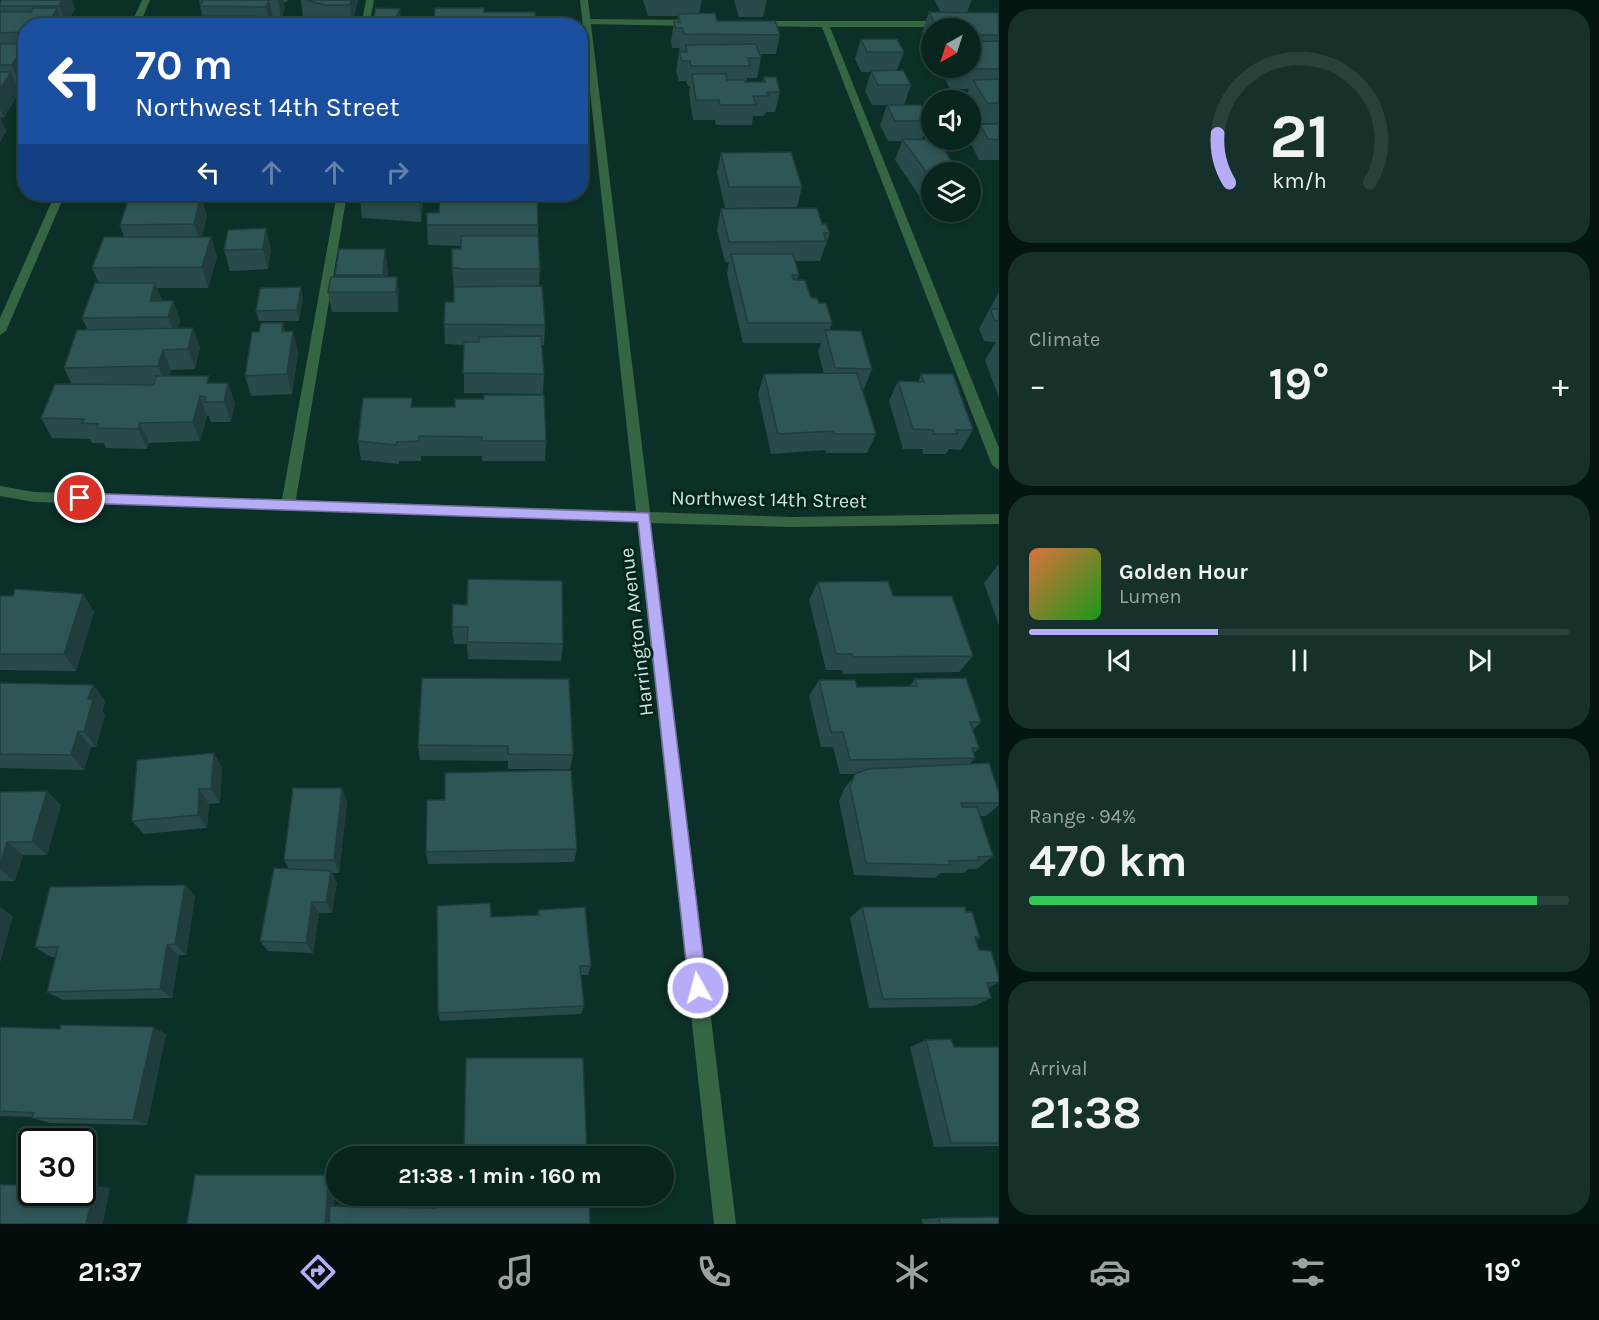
<!DOCTYPE html>
<html lang="en">
<head>
<meta charset="utf-8">
<style>
  body { margin:0; font-family:Karla,sans-serif; background:#16302b; color:#f1f3f6; height:100vh; display:flex; flex-direction:column; font-size:22px; white-space:nowrap }
  * { box-sizing:border-box; margin:0 }
  p { font-size:20px; color:#98a4a4 }
  .icon { flex:none; width:33px; height:33px; fill:none; stroke:currentColor; stroke-width:2; stroke-linecap:round; stroke-linejoin:round }
  .map { position:relative; flex:1; overflow:hidden }
  .drawer { display:flex; flex-direction:column; gap:9px; padding:9px; background:#041410; width:600px }
  .drawer>* { flex:none }
  .guide { position:absolute; left:18px; top:18px; width:570px; height:183px; border-radius:24px; box-shadow:0 3px 9px #0003,0 0 0 2px #29413c; background:#1a4fa0; color:#fff; overflow:hidden }
  .needle { width:39px; rotate:219deg }
  .buttons { position:absolute; left:921px; top:18px; display:grid; gap:12px }
  .buttons a { display:grid; place-items:center; width:60px; height:60px; border-radius:50%; background:#08241e; box-shadow:0 3px 9px #0003,0 0 0 2px #29413c; font-size:30px }
  .speed { position:absolute; left:18px; top:1128px; display:flex; gap:12px; font-size:30px; font-weight:700; text-align:center }
  .speed>* { display:grid; place-content:center; width:78px; height:78px; border-radius:50%; background:#08241e; box-shadow:0 3px 9px #0003,0 0 0 2px #29413c; line-height:1 }
  .speed .limit { border:3px solid #111; border-radius:9px; background:#fff; color:#111 }
  .pin { position:absolute; display:grid; place-items:center; width:51px; height:51px; color:#fff; margin:-26px; border:3px solid #fff; border-radius:50%; box-shadow:0 2px 6px #0007 }
  .me { position:absolute; width:66px; margin:-33px; rotate:353deg; stroke-linejoin:round; filter:drop-shadow(0 0 4px #0008) }
  .turn { display:flex; align-items:center; gap:21px; height:126px; padding:0 18px; font-size:27px }
  .turn .icon { width:78px; height:78px; stroke-width:2.5 }
  .turn b { display:block; font-size:42px; line-height:51px }
  .lanes { display:flex; align-items:center; height:57px; padding:0 18px; background:#0003; justify-content:center; gap:30px; direction:ltr }
  .lanes .off { opacity:.35 }
  .big { font-size:45px; font-weight:700; line-height:1.1 }
  .drawer .widget { flex:1; display:flex; flex-direction:column; justify-content:center; gap:9px; min-width:0; padding:0 21px; border-radius:24px; background:#16302b }
  .drawer .dial { align-items:center; gap:0 }
  .dial svg { height:156px; overflow:visible; fill:none; stroke:#29413c; stroke-width:7; stroke-linecap:round; text-anchor:middle }
  .dial text { fill:#f1f3f6; stroke:none }
  .song { display:flex; align-items:center; gap:18px }
  .cover { width:72px; height:72px; border-radius:9px; background:linear-gradient(135deg,hsl(20 70% 55%),hsl(120 70% 35%)) }
  .played { height:6px; border-radius:3px; background:linear-gradient(90deg,#b6acf8 35%,#29413c 35%) }
  .keys { display:flex; justify-content:space-around; direction:ltr }
  .heat { display:flex; justify-content:space-between; align-items:center; font-size:33px; direction:ltr }
  .charge { height:9px; border-radius:4px; background:linear-gradient(90deg,#34c759 94%,#29413c 0) }
  .trip { position:absolute; left:326px; top:1146px; width:348px; height:60px; border-radius:30px; background:#08241e; box-shadow:0 3px 9px #0003,0 0 0 2px #29413c; font-weight:700; line-height:60px; text-align:center }
  .dock { display:flex; height:96px; justify-content:space-around; align-items:center; background:#030e0c; color:#98a4a4 }
  .dock .icon { width:42px; height:42px }
  .dock .current { color:#b6acf8 }
  .dock b { font-size:27px; color:#f1f3f6 }
  main { display:flex; flex:1; min-height:0 }
  .map>svg:first-child { display:block }
  .lines { fill:none; stroke-linecap:round; stroke-linejoin:round }
  .lane { fill:#366544; fill-rule:evenodd }
  .street { fill:#366544; fill-rule:evenodd }
  .wall { fill:#284a4b }
  .shaded-wall { fill:#213c3d }
  .building { fill:#2f5657; stroke:#213c3d; stroke-width:1.5 }
  .route { fill:#b6acf8; stroke:#7670a1; stroke-width:1.5 }
  .labels { text-anchor:middle; stroke-width:6; stroke-linejoin:round; paint-order:stroke }
  .street-label { font-size:20px; fill:#d0e3dd; stroke:#01261e }
</style>
</head>
<body>
<main>
<div class="map">
<svg width="999" height="1224" viewBox="0 0 999 1224">
  <rect width="100%" height="100%" fill="#0b3028"/>
  <g class="lines">
    <g class="lane">
      <polygon points="366,0 374,0 369,26 361,26"/>
      <polygon points="587,19 693,20 697,23 693,26 584,24 583,22"/>
      <polygon points="756,21 945,21 949,24 945,27 830,27 999,448 999,470 992,465 822,27 753,26 752,24"/>
      <polygon points="337,194 347,194 295,505 288,510 281,505"/>
    </g>
    <g class="street">
      <polygon points="142,0 150,0 139,26 130,26"/>
      <polygon points="580,0 588,0 650,512 792,517 999,514 999,524 792,527 651,523 736,1224 714,1224 637,522 34,502 0,496 0,486 34,492 636,511"/>
      <polygon points="55,194 65,194 6,331 0,335 0,318"/>
    </g>
  </g>
  <g class="wall">
    <polygon points="72,0 75,9 66,25 26,26 26,76 20,85 16,84 19,92 4,118 0,117 6,131 0,142 0,12 1,12 0,9 0,3"/>
    <polygon points="199,0 288,0 287,2 284,2 285,8 281,19 273,19 270,26 197,26 202,16"/>
    <polygon points="301,0 358,0 352,24 327,24 303,18"/>
    <polygon points="643,0 702,0 699,14 717,21 780,35 776,54 760,54 761,58 757,78 747,78 747,82 762,82 764,77 780,92 775,112 766,112 764,116 753,116 752,125 716,125 715,120 693,120 689,94 690,86 688,86 686,81 679,81 676,71 679,52 680,52 679,48 672,48 671,42 674,22 677,22 678,16 648,16"/>
    <polygon points="734,0 767,0 763,17 739,17"/>
    <polygon points="934,0 972,0 967,12 999,13 999,123 979,123 970,109 970,100 965,100 969,89 950,89 939,68 970,68 970,28 932,28 932,54 927,54 924,47 926,40 922,32 929,12 941,12"/>
    <polygon points="376,8 402,26 373,26 373,19"/>
    <polygon points="484,12 536,26 434,26 434,21"/>
    <polygon points="861,39 904,52 897,70 911,85 904,105 929,121 922,139 932,172 932,197 920,197 895,160 902,141 888,141 880,125 887,105 872,105 865,91 871,72 861,72 855,59"/>
    <polygon points="980,124 999,124 999,160 979,160 971,144"/>
    <polygon points="721,153 802,187 797,207 725,208 717,173"/>
    <polygon points="145,194 214,194 213,195 182,195 207,216 202,237 211,237 217,257 208,288 157,288 162,301 173,301 180,321 178,328 193,328 200,348 195,369 171,370 169,376 211,383 228,383 235,403 231,422 211,422 209,416 207,416 200,441 149,443 147,449 106,448 104,443 92,443 90,439 52,438 41,418 72,385 64,368 88,330 82,318 99,283 92,268 124,237 120,225 145,195"/>
    <polygon points="360,198 423,202 421,222 362,218"/>
    <polygon points="721,209 822,224 830,233 820,261 795,261 799,275 797,280 811,298 819,303 832,323 829,331 872,369 864,389 862,389 876,434 867,453 826,453 825,450 771,454 758,394 764,374 824,374 818,351 821,343 743,343 727,274 729,262 725,262 717,230"/>
    <polygon points="439,213 538,225 538,236 540,269 539,286 545,325 544,345 542,345 544,374 543,394 464,393 464,345 445,344 444,324 454,302 454,288 452,267 461,249 461,246 428,245 427,225"/>
    <polygon points="271,249 268,269 230,271 224,250"/>
    <polygon points="388,270 387,277 397,277 399,297 398,312 332,312 328,292 336,277 335,275"/>
    <polygon points="999,292 999,398 985,360 996,342 984,341 979,329"/>
    <polygon points="303,298 299,321 259,321 256,311"/>
    <polygon points="285,332 298,352 292,394 251,396 245,376"/>
    <polygon points="921,374 973,430 961,450 949,449 946,454 923,454 922,449 903,449 889,401 898,381 918,382"/>
    <polygon points="413,407 546,441 545,461 482,461 482,456 421,456 421,461 399,461 399,464 361,460 358,441"/>
    <polygon points="998,565 999,565 999,626 984,583"/>
    <polygon points="818,582 893,596 973,656 959,672 843,674 842,670 826,670 809,600"/>
    <polygon points="83,594 94,612 76,671 0,670 0,596"/>
    <polygon points="453,604 563,644 561,661 468,659 467,644 454,644 452,627"/>
    <polygon points="422,678 573,755 570,769 508,769 508,761 420,760 418,745"/>
    <polygon points="915,679 981,722 973,730 979,748 974,753 975,758 969,764 999,793 999,805 986,816 980,816 993,856 977,869 968,869 964,873 941,873 935,878 854,875 839,801 844,789 856,774 840,774 833,747 821,747 809,696 819,680 857,687 910,686"/>
    <polygon points="0,683 93,685 105,701 102,711 105,715 96,747 91,747 84,770 0,768"/>
    <polygon points="214,753 222,768 220,803 209,804 207,828 144,834 132,821"/>
    <polygon points="342,788 347,802 339,873 332,873 337,883 332,913 319,913 313,953 268,951 260,941 289,869 284,860"/>
    <polygon points="0,792 61,805 47,855 23,855 15,881 0,881"/>
    <polygon points="577,849 574,862 428,864 426,852"/>
    <polygon points="185,885 195,896 186,955 179,955 172,998 63,1000 47,992 55,957 51,957 35,947"/>
    <polygon points="862,907 966,912 980,938 976,940 979,950 999,978 999,982 988,988 991,998 974,1006 869,1008 850,918"/>
    <polygon points="538,910 591,966 588,975 581,975 584,1006 581,1014 440,1021 438,1013 491,917 537,915"/>
    <polygon points="0,1027 166,1034 147,1125 50,1123 32,1118 33,1117 0,1116"/>
    <polygon points="926,1040 954,1047 999,1047 999,1146 934,1147 910,1047"/>
    <polygon points="939,1218 999,1224 923,1224 921,1219"/>
  </g>
  <g class="shaded-wall">
    <polygon points="62,0 72,0 75,9 66,25 59,6"/>
    <polygon points="269,0 273,19 270,26 266,7"/>
    <polygon points="278,0 283,0 285,8 281,19"/>
    <polygon points="351,0 358,0 352,24 350,5"/>
    <polygon points="57,8 63,26 47,26"/>
    <polygon points="400,9 402,26 392,26"/>
    <polygon points="256,16 258,26 253,26"/>
    <polygon points="25,44 26,47 26,76 20,85 12,65"/>
    <polygon points="11,72 19,92 4,118 0,109 0,89"/>
    <polygon points="0,117 6,131 0,142"/>
    <polygon points="420,194 423,194 423,202 421,222 419,202"/>
    <polygon points="201,195 207,216 200,244 194,224"/>
    <polygon points="266,228 271,249 268,269 263,249"/>
    <polygon points="211,237 217,257 208,288 202,267"/>
    <polygon points="385,249 388,270 385,292 383,275"/>
    <polygon points="397,277 399,297 398,312 396,292"/>
    <polygon points="155,283 163,303 150,301"/>
    <polygon points="301,287 303,298 299,321 297,310"/>
    <polygon points="173,301 180,321 175,338 168,317"/>
    <polygon points="283,323 288,343 282,332"/>
    <polygon points="193,328 200,348 195,369 188,349"/>
    <polygon points="293,331 298,352 292,394 287,374"/>
    <polygon points="163,350 171,370 166,386 158,366"/>
    <polygon points="228,383 235,403 231,422 224,402"/>
    <polygon points="200,396 207,416 200,441 193,422"/>
    <polygon points="140,423 149,443 147,449 138,429"/>
    <polygon points="83,594 94,612 76,671 64,654"/>
    <polygon points="93,685 105,701 102,711 105,715 96,747 84,732 88,699"/>
    <polygon points="78,731 91,747 84,770 71,755"/>
    <polygon points="214,753 222,768 220,803 211,789"/>
    <polygon points="342,788 347,802 339,873 334,860"/>
    <polygon points="199,789 209,804 207,828 198,815"/>
    <polygon points="47,791 61,805 47,855 32,842"/>
    <polygon points="7,842 23,855 15,881 0,870 0,865"/>
    <polygon points="331,871 337,883 332,913 326,902"/>
    <polygon points="185,885 195,896 186,955 175,944"/>
    <polygon points="312,902 319,913 313,953 306,943"/>
    <polygon points="0,907 13,916 0,963"/>
    <polygon points="167,945 179,955 172,998 160,989"/>
    <polygon points="154,1027 166,1034 147,1125 133,1120"/>
    <polygon points="329,1175 336,1178 332,1224 325,1224"/>
    <polygon points="95,1186 110,1188 103,1224 86,1224"/>
  </g>
  <g class="building">
    <polygon points="2,0 62,0 59,6 0,6 0,3"/>
    <polygon points="203,0 269,0 266,7 200,6"/>
    <polygon points="306,0 351,0 350,5 325,5"/>
    <polygon points="33,8 57,8 47,26 26,26 26,32 0,33 0,12 31,12"/>
    <polygon points="376,8 400,9 392,26 375,26 377,19 373,19"/>
    <polygon points="435,8 484,8 484,12 535,12 536,26 452,26 452,21 434,21"/>
    <polygon points="929,12 998,13 999,35 970,35 970,28 932,29 931,27 937,28"/>
    <polygon points="715,13 717,21 775,21 780,35 684,34 682,28 675,28 674,22 680,22 678,14"/>
    <polygon points="201,16 256,16 253,26 197,26"/>
    <polygon points="861,39 897,39 904,52 867,52"/>
    <polygon points="999,41 999,69 958,69 957,68 970,68 970,42"/>
    <polygon points="0,44 25,44 12,65 0,65"/>
    <polygon points="756,44 761,58 748,58 750,66 691,66 690,61 682,61 679,52 687,52 686,45"/>
    <polygon points="903,70 911,85 878,85 871,71"/>
    <polygon points="0,72 11,72 0,89"/>
    <polygon points="692,74 726,74 727,80 745,80 745,82 765,82 764,77 776,77 780,92 767,92 769,96 753,96 756,105 720,105 719,100 696,100"/>
    <polygon points="999,79 999,103 987,103 973,80"/>
    <polygon points="887,105 921,105 929,121 895,121"/>
    <polygon points="980,124 999,124 999,140 988,139"/>
    <polygon points="902,139 939,140 957,172 932,172 932,176 929,176"/>
    <polygon points="791,152 802,187 729,187 721,153"/>
    <polygon points="130,194 201,195 194,224 120,225"/>
    <polygon points="360,194 420,194 419,202 360,198"/>
    <polygon points="440,194 537,194 538,225 427,225 427,213 439,213"/>
    <polygon points="817,208 822,224 826,224 830,233 824,233 826,241 729,242 721,209"/>
    <polygon points="266,228 263,249 224,250 228,230"/>
    <polygon points="461,236 538,236 540,269 461,269 452,267 452,249 461,249"/>
    <polygon points="104,237 211,237 202,267 92,268"/>
    <polygon points="339,249 385,249 383,275 335,275"/>
    <polygon points="731,254 793,254 799,275 792,275 794,280 805,280 811,298 817,298 819,303 826,303 832,323 748,323"/>
    <polygon points="331,277 397,277 396,292 328,292"/>
    <polygon points="95,283 155,283 150,301 173,301 168,317 82,318"/>
    <polygon points="542,286 545,325 444,324 445,302 454,302 454,287"/>
    <polygon points="301,287 297,310 256,311 260,288"/>
    <polygon points="990,309 999,309 999,321 995,321"/>
    <polygon points="261,323 283,323 282,332 293,331 287,374 245,376 252,332 259,332"/>
    <polygon points="193,328 188,349 163,350 158,366 64,368 77,330"/>
    <polygon points="825,330 861,331 872,369 835,368"/>
    <polygon points="541,336 544,374 463,373 464,342 479,342 479,337"/>
    <polygon points="857,373 876,434 834,434 833,431 778,434 764,374"/>
    <polygon points="921,374 953,374 973,430 956,430 957,434 934,434 933,430 913,429 898,381 924,382"/>
    <polygon points="156,376 209,376 207,383 228,383 224,402 204,402 206,397 200,396 193,422 140,423 138,429 97,428 98,424 82,423 84,419 41,418 55,384 154,385"/>
    <polygon points="484,395 544,395 546,441 482,441 482,437 419,436 419,441 397,442 396,445 358,441 363,398 412,398 411,407 455,407 455,399 484,399"/>
    <polygon points="468,579 562,581 563,644 467,642 468,627 452,627 453,604 467,605"/>
    <polygon points="888,581 893,596 952,596 973,656 853,657 852,654 836,654 818,582"/>
    <polygon points="15,589 83,594 64,654 0,654 0,596 13,596"/>
    <polygon points="422,678 569,679 573,755 508,754 508,746 418,745"/>
    <polygon points="966,678 981,722 970,722 979,748 972,748 975,758 850,760 843,732 831,732 819,680 855,680 857,687 917,686 915,679"/>
    <polygon points="0,683 93,685 88,699 93,699 84,732 78,731 71,755 0,754"/>
    <polygon points="214,753 211,789 199,789 198,815 132,821 137,760"/>
    <polygon points="989,763 999,793 999,803 961,803 962,807 977,807 993,856 978,857 979,860 949,861 950,865 866,863 850,786 855,774 868,769"/>
    <polygon points="571,770 577,849 426,852 427,800 445,800 445,773"/>
    <polygon points="293,788 342,788 334,860 284,860"/>
    <polygon points="47,791 32,842 7,842 0,865 0,792"/>
    <polygon points="274,868 331,871 326,902 312,902 306,943 260,941"/>
    <polygon points="185,885 175,944 167,945 160,989 47,992 58,947 35,947 50,887"/>
    <polygon points="490,903 491,917 539,915 538,910 585,907 591,966 580,966 584,1006 438,1013 437,906"/>
    <polygon points="862,907 965,907 966,912 972,912 980,938 975,937 979,950 991,951 999,978 999,982 987,983 991,998 883,999"/>
    <polygon points="61,1025 154,1027 133,1120 32,1118 34,1113 0,1111 0,1027 60,1029"/>
    <polygon points="951,1039 954,1047 999,1047 999,1143 951,1143 926,1040"/>
    <polygon points="466,1058 583,1058 587,1156 464,1156"/>
    <polygon points="195,1175 329,1175 325,1224 187,1224"/>
    <polygon points="0,1185 32,1185 32,1192 82,1192 82,1186 95,1186 86,1224 0,1224"/>
    <polygon points="435,1196 495,1196 589,1198 590,1224 329,1224 330,1206 435,1208"/>
    <polygon points="999,1217 999,1224 940,1224 939,1218"/>
  </g>
  <polygon class="route" points="80,493 649,513 707,988 704,994 698,997 692,994 689,988 638,522 80,503 74,498"/>
  <g class="labels">
    <g class="street-label">
      <text transform="translate(769 499) rotate(1)" y="7">Northwest 14th Street</text>
      <text transform="translate(636 632) rotate(-97)" y="7">Harrington Avenue</text>
    </g>
  </g>
</svg>
<div class="buttons">
<a><svg class="needle" viewBox="-14 -14 28 28"><path d="M0-13l5 13h-10z" fill="#e53935"/><path d="M0 13l5-13h-10z" fill="#98a4a4"/></svg></a>
<a><svg class="icon" aria-label="sound" viewBox="0 0 24 24"><path d="M4 9h4l5-4v14l-5-4H4zM17 9q2 3 0 6"/></svg></a>
<a><svg class="icon" aria-label="layers" viewBox="0 0 24 24"><path d="M12 4l9 5-9 5-9-5zM3 14l9 5 9-5"/></svg></a>
</div>
<div class="speed"><div class="limit">30</div></div>
<div class="pin" style="left:80px;top:498px;background:#d93025"><svg class="icon" aria-label="arrive" viewBox="0 0 24 24"><path d="M6 21V4h12l-3 4 3 4H6"/></svg></div>
<svg class="me" style="left:698px;top:988px" viewBox="-20 -20 40 40"><circle r="17" fill="#b6acf8" stroke="#fff" stroke-width="3"/><path d="M0-11L8 9 0 5-8 9z" fill="#fff"/></svg>
<div class="trip">21:38 · 1 min · 160 m</div>
<div class="guide">
<div class="turn"><svg class="icon" aria-label="left" viewBox="0 0 24 24"><path d="M17 20v-9H6M10 6l-5 5 5 5"/></svg><div><b>70 m</b>Northwest 14th Street</div></div>
<div class="lanes"><svg class="icon" aria-label="left" viewBox="0 0 24 24"><path d="M17 20v-9H6M10 6l-5 5 5 5"/></svg><svg class="icon off" aria-label="ahead" viewBox="0 0 24 24"><path d="M12 20V5M6 11l6-6 6 6"/></svg><svg class="icon off" aria-label="ahead" viewBox="0 0 24 24"><path d="M12 20V5M6 11l6-6 6 6"/></svg><svg class="icon off" aria-label="right" viewBox="0 0 24 24"><path d="M7 20v-9h11M14 6l5 5-5 5"/></svg></div>
</div>
</div>
<section class="drawer">
<div class="widget dial"><svg viewBox="0 0 100 80">
<path d="M14 69A42 42 0 1 1 86 69"/>
<path d="M14 69A42 42 0 0 1 8 44" stroke="#b6acf8"/>
<text x="50" y="56" font-size="32" font-weight="700">21</text>
<text x="50" y="72" font-size="11">km/h</text>
</svg></div>
<div class="widget"><p>Climate</p>
<div class="heat"><a>−</a><b class="big">19°</b><a>+</a></div>
</div>
<div class="widget">
<div class="song"><i class="cover"></i><div><b>Golden Hour</b><p>Lumen</p></div></div>
<div class="played"></div>
<div class="keys"><svg class="icon" aria-label="previous" viewBox="0 0 24 24"><path d="M18 5L8 12l10 7zM5 5v14"/></svg><svg class="icon" aria-label="pause" viewBox="0 0 24 24"><path d="M8 5v14M16 5v14"/></svg><svg class="icon" aria-label="next" viewBox="0 0 24 24"><path d="M6 5l10 7-10 7zM19 5v14"/></svg></div>
</div>
<div class="widget"><p>Range · 94%</p><b class="big">470 km</b><div class="charge"></div></div>
<div class="widget"><p>Arrival</p><b class="big">21:38</b></div>
</section>
</main>
<nav class="dock">
<b>21:37</b>
<svg class="icon current" aria-label="directions" viewBox="0 0 24 24"><path d="M12 3l9 9-9 9-9-9zM9 14v-3h6M13 9l2 2-2 2"/></svg>
<svg class="icon" aria-label="music" viewBox="0 0 24 24"><path d="M9 18V5l10-2v13"/><circle cx="6" cy="18" r="3"/><circle cx="16" cy="16" r="3"/></svg>
<svg class="icon" aria-label="phone" viewBox="0 0 24 24"><path d="M5 4h4l2 5-3 2q2 4 5 5l2-3 5 2v4C11 20 4 13 5 4z"/></svg>
<svg class="icon" aria-label="climate" viewBox="0 0 24 24"><path d="M12 3v18M4 7l16 10M4 17L20 7"/></svg>
<svg class="icon" aria-label="car" viewBox="0 0 24 24"><path d="M5 17H2v-5l4-1 3-4h7l3 4 3 1v5h-3M9 17h6M6 11h13"/><circle cx="7" cy="17" r="2"/><circle cx="17" cy="17" r="2"/></svg>
<svg class="icon" aria-label="filters" viewBox="0 0 24 24"><path d="M4 7h16M4 17h16"/><circle cx="9" cy="7" r="2"/><circle cx="15" cy="17" r="2"/></svg>
<b>19°</b>
</nav>
</body>
</html>
